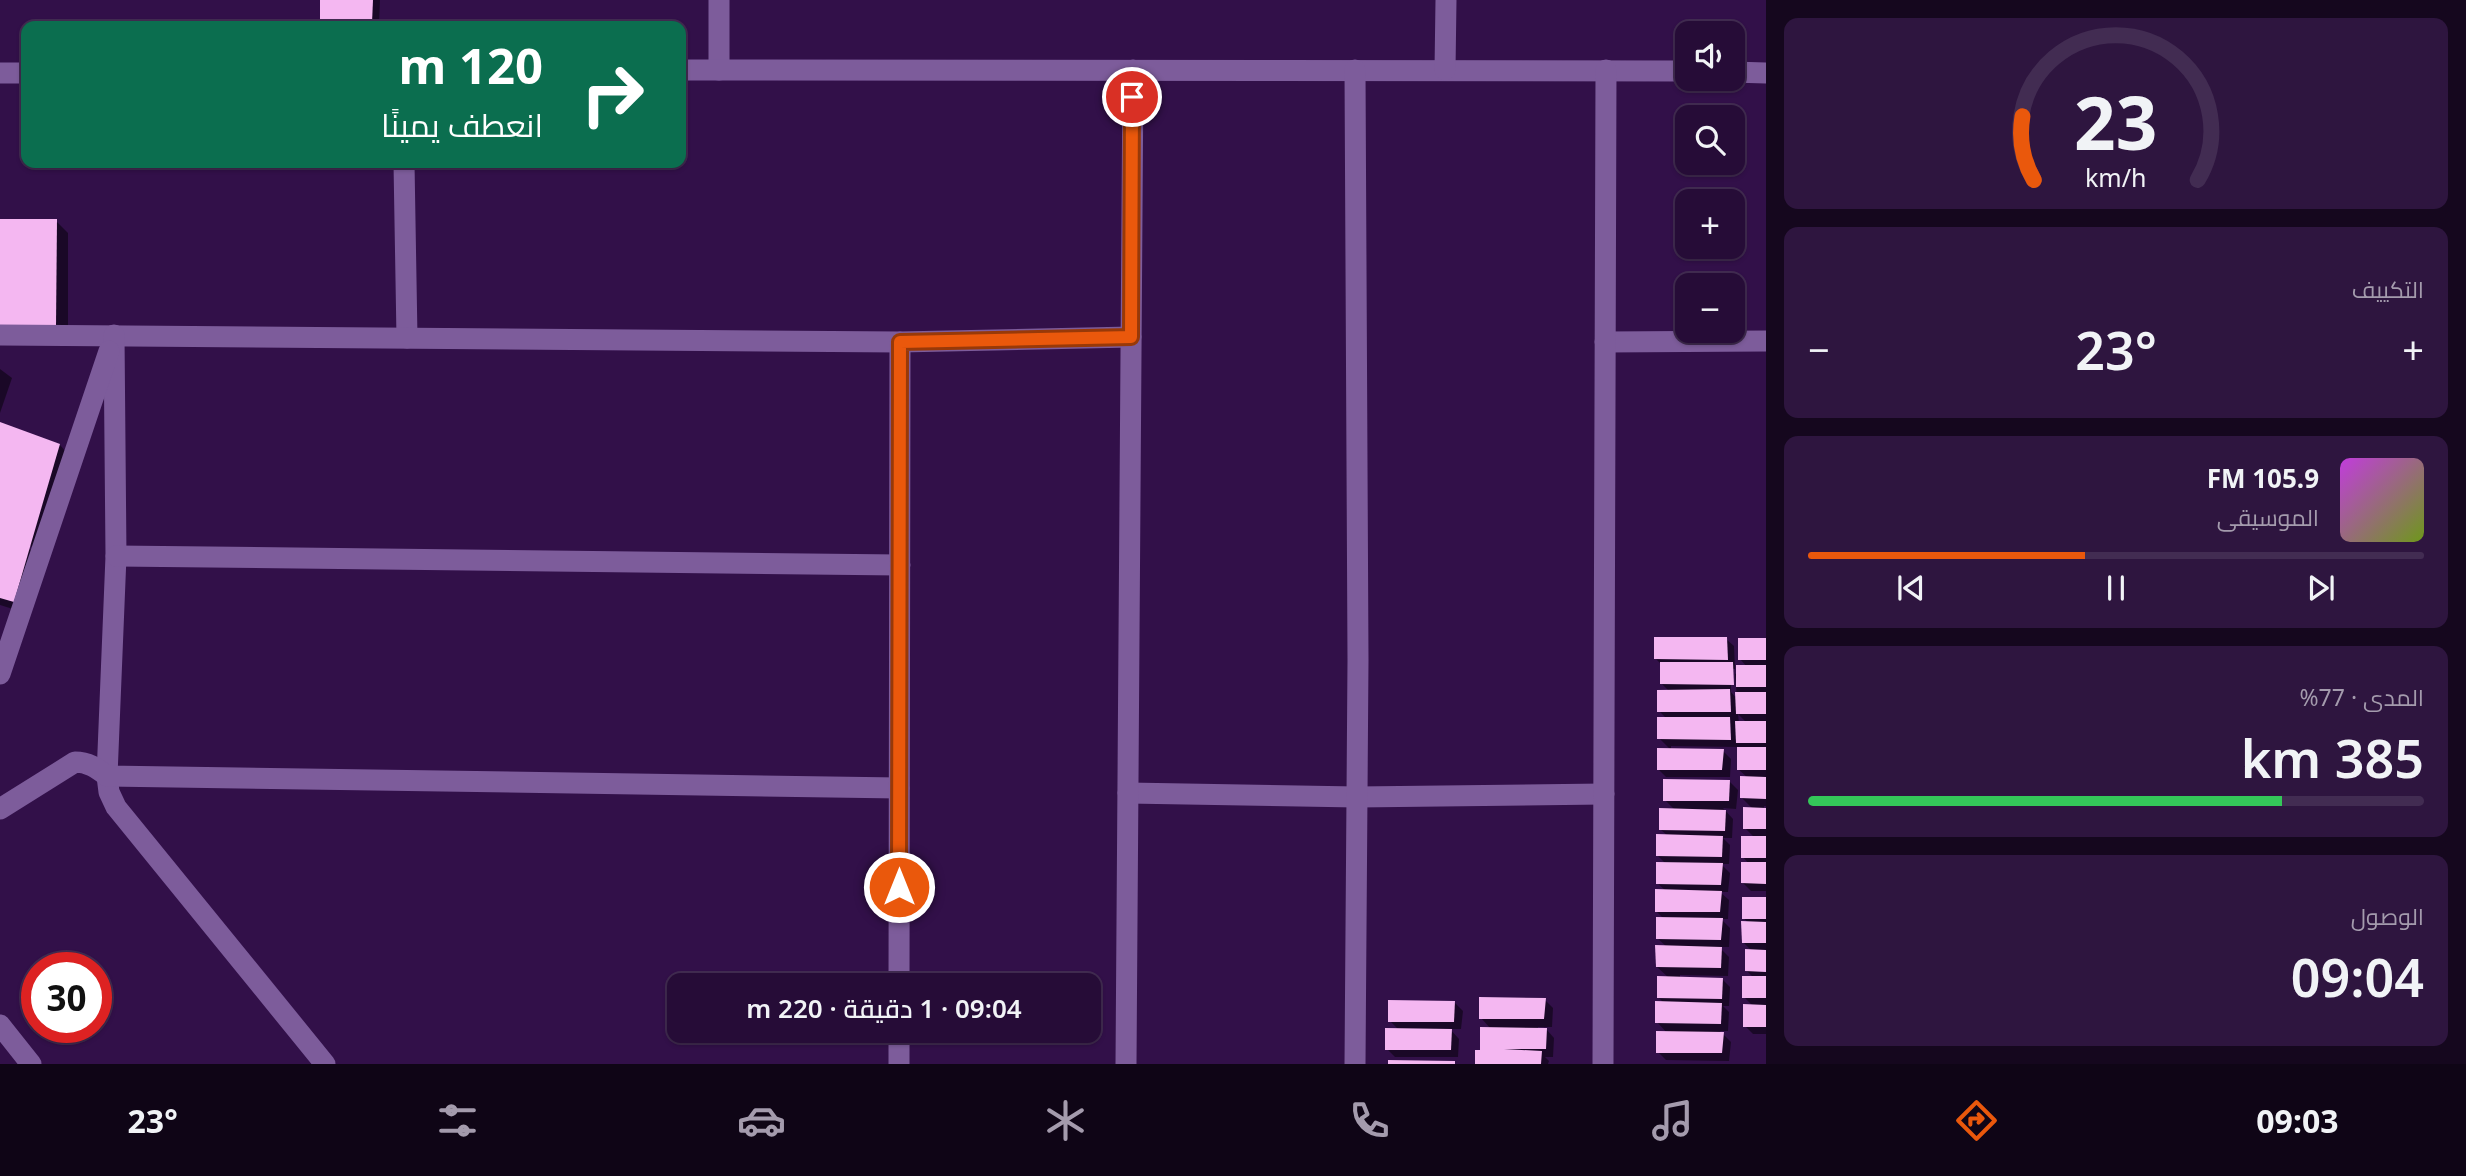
<!DOCTYPE html>
<html lang="ar">
<head>
<meta charset="utf-8">
<style>
  body { margin:0; font-family:"Noto Sans",Cairo,sans-serif; background:#2e153f; color:#f1f3f6; direction:rtl; height:100vh; display:flex; flex-direction:column; font-size:26px; white-space:nowrap }
  * { box-sizing:border-box; margin:0 }
  p { font-size:23px; color:#a49bad }
  .icon { flex:none; width:38px; height:38px; fill:none; stroke:currentColor; stroke-width:2; stroke-linecap:round; stroke-linejoin:round }
  .map { position:relative; flex:1; overflow:hidden; direction:ltr }
  .side { display:flex; flex-direction:column; gap:18px; padding:18px; background:#15071e; width:700px }
  .side>* { flex:none }
  .banner { position:absolute; left:21px; top:21px; width:665px; height:147px; border-radius:14px; box-shadow:0 2px 5px #0004,0 0 0 2px #422c52; direction:rtl; background:#0b6e4f; color:#fff; overflow:hidden }
  .buttons { position:absolute; left:1675px; top:21px; display:grid; gap:14px }
  .buttons a { display:grid; place-items:center; width:70px; height:70px; border-radius:14px; background:#260c37; box-shadow:0 2px 5px #0004,0 0 0 2px #422c52; font-size:35px }
  .speed { position:absolute; left:21px; top:952px; display:flex; gap:14px; font-size:35px; font-weight:700; text-align:center }
  .speed>* { display:grid; place-content:center; width:91px; height:91px; border-radius:50%; background:#260c37; box-shadow:0 2px 5px #0004,0 0 0 2px #422c52; line-height:1 }
  .speed .limit { border:10px solid #d22; background:#fff; color:#111 }
  .pin { position:absolute; display:grid; place-items:center; width:60px; height:60px; color:#fff; margin:-30px; border:4px solid #fff; border-radius:50%; box-shadow:0 2px 7px #0007 }
  .me { position:absolute; width:77px; margin:-38px; rotate:0deg; stroke-linejoin:round; filter:drop-shadow(0 0 5px #0008) }
  .turn { display:flex; align-items:center; gap:24px; height:147px; padding:0 28px; font-size:32px }
  .turn .icon { width:91px; height:91px; stroke-width:2.5 }
  .turn b { display:block; font-size:49px; line-height:60px }
  .big { font-size:52px; font-weight:600; line-height:1.1 }
  .side .card { flex:1; display:flex; flex-direction:column; justify-content:center; gap:10px; min-width:0; padding:0 24px; border-radius:14px; background:#2e153f }
  .side .dial { align-items:center; gap:0 }
  .dial svg { height:182px; overflow:visible; fill:none; stroke:#422c52; stroke-width:7; stroke-linecap:round; text-anchor:middle }
  .dial text { fill:#f1f3f6; stroke:none }
  .song { display:flex; align-items:center; gap:21px }
  .cover { width:84px; height:84px; border-radius:10px; background:linear-gradient(135deg,hsl(290 70% 55%),hsl(80 70% 35%)) }
  .played { height:7px; border-radius:4px; background:linear-gradient(90deg,#ea580c 45%,#422c52 45%) }
  .keys { display:flex; justify-content:space-around; direction:ltr }
  .heat { display:flex; justify-content:space-between; align-items:center; font-size:38px; direction:ltr }
  .charge { height:10px; border-radius:5px; background:linear-gradient(90deg,#34c759 77%,#422c52 0) }
  .trip { position:absolute; left:667px; top:973px; width:434px; height:70px; border-radius:14px; background:#260c37; box-shadow:0 2px 5px #0004,0 0 0 2px #422c52; font-weight:600; line-height:70px; text-align:center; direction:rtl }
  .dock { display:flex; height:112px; justify-content:space-around; align-items:center; background:#0f0516; color:#a49bad }
  .dock .icon { width:49px; height:49px }
  .dock .on { color:#ea580c }
  .dock b { font-size:32px; color:#f1f3f6 }
  main { display:flex; flex:1; min-height:0 }
  .map>svg:first-child { display:block }
  .shadow { fill:#0007; fill-rule:evenodd }
  .building { fill:#f4b7f1 }
  .lines { fill:none; stroke-linecap:round; stroke-linejoin:round }
  .minor { stroke:#7d5c9b; stroke-width:21 }
  .route-casing { stroke:#983908; stroke-width:18 }
  .route { stroke:#ea580c; stroke-width:12 }
</style>
</head>
<body>
<main>
<section class="side">
<div class="card dial"><svg viewBox="0 0 100 80">
<path d="M14 69A42 42 0 1 1 86 69"/>
<path d="M14 69A42 42 0 0 1 9 41" stroke="#ea580c"/>
<text x="50" y="56" font-size="32" font-weight="700">23</text>
<text x="50" y="72" font-size="11">km/h</text>
</svg></div>
<div class="card"><p>التكييف</p>
<div class="heat"><a>−</a><b class="big">23°</b><a>+</a></div>
</div>
<div class="card">
<div class="song"><i class="cover"></i><div><b>105.9 FM</b><p>الموسيقى</p></div></div>
<div class="played"></div>
<div class="keys"><svg class="icon" aria-label="previous" viewBox="0 0 24 24"><path d="M18 5L8 12l10 7zM5 5v14"/></svg><svg class="icon" aria-label="pause" viewBox="0 0 24 24"><path d="M8 5v14M16 5v14"/></svg><svg class="icon" aria-label="next" viewBox="0 0 24 24"><path d="M6 5l10 7-10 7zM19 5v14"/></svg></div>
</div>
<div class="card"><p>المدى · 77%</p><b class="big">385 km</b><div class="charge"></div></div>
<div class="card"><p>الوصول</p><b class="big">09:04</b></div>
</section>
<div class="map">
<svg width="1766" height="1064" viewBox="0 0 1766 1064">
  <rect width="100%" height="100%" fill="#321049"/>
  <g class="shadow">
    <polygon points="322,0 380,0 379,26 326,26 322,21"/>
    <polygon points="0,220 56,221 68,233 68,338 0,338"/>
    <polygon points="0,369 12,378 0,413"/>
    <polygon points="0,423 60,445 67,453 39,554 26,541 24,543 42,562 26,613 0,605"/>
    <path d="M1726,639L1734,646L1735,669H1731V692L1737,699L1735,674L1747,667L1740,659L1766,640V806H1764V809H1766V891H1751L1743,883L1749,864L1743,857L1755,838L1745,828L1753,809L1742,798L1748,778L1738,769V747L1671,746V750L1723,751L1731,759L1730,777H1666L1658,769L1671,750L1659,738L1667,719L1659,711L1669,691L1662,684V665L1656,659ZM1738,714L1747,723H1739Z"/>
    <polygon points="1730,782 1738,790 1736,809 1723,808 1733,819 1732,838 1723,838 1730,845 1729,864 1721,864 1730,873 1728,892 1720,892 1729,900 1728,919 1721,919 1730,928 1729,947 1719,947 1729,957 1728,976 1680,975 1680,978 1722,979 1730,987 1729,1006 1723,1006 1729,1012 1728,1031 1720,1031 1731,1042 1729,1061 1666,1060 1658,1052 1667,1033 1657,1022 1664,1003 1658,997 1669,978 1657,967 1667,947 1657,938 1664,919 1656,911 1666,891 1657,883 1666,864 1658,856 1668,836 1661,830 1675,810 1665,800"/>
    <polygon points="1766,899 1766,1034 1753,1034 1745,1026 1753,1006 1744,997 1754,978 1747,971 1752,951 1743,942 1749,923 1743,918"/>
    <polygon points="1545,1000 1553,1008 1552,1027 1538,1027 1538,1030 1547,1030 1554,1038 1553,1057 1545,1057 1549,1061 1548,1064 1476,1064 1491,1029 1481,1018"/>
    <polygon points="1455,1003 1463,1011 1461,1029 1450,1029 1459,1039 1458,1057 1395,1057 1387,1049 1399,1030 1390,1021"/>
  </g>
  <g class="building">
    <polygon points="320,0 373,0 372,23 320,22"/>
    <polygon points="0,219 57,219 56,327 0,326"/>
    <polygon points="0,422 60,444 14,602 0,598"/>
    <polygon points="1654,637 1727,637 1728,660 1654,659"/>
    <rect x="1738" y="638" width="28" height="22"/>
    <polygon points="1660,662 1733,662 1734,685 1660,684"/>
    <rect x="1736" y="665" width="30" height="22"/>
    <polygon points="1730,689 1731,712 1657,712 1657,690"/>
    <polygon points="1735,692 1766,692 1766,714 1736,714"/>
    <polygon points="1657,717 1730,717 1731,740 1657,739"/>
    <polygon points="1735,721 1766,721 1766,743 1736,743"/>
    <rect x="1737" y="747" width="29" height="23"/>
    <polygon points="1657,748 1724,749 1722,770 1657,770"/>
    <polygon points="1740,776 1766,777 1766,799 1740,798"/>
    <polygon points="1663,779 1730,780 1729,801 1663,801"/>
    <polygon points="1743,807 1766,808 1766,829 1743,829"/>
    <polygon points="1659,808 1726,810 1725,831 1659,830"/>
    <polygon points="1656,834 1723,836 1722,857 1656,856"/>
    <rect x="1741" y="836" width="25" height="22"/>
    <polygon points="1656,862 1723,863 1721,885 1656,884"/>
    <polygon points="1741,862 1766,862 1766,884 1741,883"/>
    <polygon points="1655,889 1722,891 1720,912 1655,912"/>
    <rect x="1742" y="897" width="24" height="22"/>
    <polygon points="1656,917 1723,918 1721,940 1656,939"/>
    <polygon points="1741,921 1766,922 1766,943 1742,943"/>
    <polygon points="1655,945 1722,947 1721,968 1656,967"/>
    <polygon points="1745,949 1766,950 1766,972 1745,971"/>
    <polygon points="1657,976 1723,978 1722,999 1657,998"/>
    <rect x="1742" y="976" width="24" height="22"/>
    <polygon points="1479,997 1546,998 1544,1019 1479,1019"/>
    <polygon points="1388,1000 1455,1001 1454,1022 1388,1022"/>
    <polygon points="1655,1001 1722,1003 1721,1024 1655,1023"/>
    <polygon points="1743,1004 1766,1005 1766,1027 1743,1027"/>
    <polygon points="1480,1027 1547,1028 1546,1049 1504,1049 1542,1051 1541,1064 1475,1064 1475,1050 1480,1050"/>
    <polygon points="1385,1028 1452,1029 1451,1050 1385,1050"/>
    <polygon points="1656,1031 1724,1032 1722,1053 1656,1053"/>
    <polygon points="1388,1060 1455,1061 1455,1064 1388,1064"/>
  </g>
  <g class="lines">
    <g class="minor">
      <polyline points="719,0 719,70"/>
      <polyline points="681,70 1687,71"/>
      <polyline points="1445,70 1446,0"/>
      <polyline points="1732,72 1766,73"/>
      <polyline points="0,73 26,73"/>
      <polyline points="404,163 407,338"/>
      <polyline points="0,335 900,342 1131,337"/>
      <polyline points="114,335 116,556 107,776 109,792 116,807 325,1064"/>
      <polyline points="1605,342 1766,341"/>
      <polyline points="116,556 900,565"/>
      <polyline points="0,674 109,351"/>
      <polyline points="1128,793 1357,797 1604,794"/>
      <path d="M0,809L75,762C88,762 97,768 107,776L899,788"/>
      <polyline points="899,985 900,342"/>
      <polyline points="0,1025 31,1064"/>
      <polyline points="899,1064 899,1031"/>
      <polyline points="1126,1064 1133,70"/>
      <polyline points="1355,1064 1358,660 1355,70"/>
      <polyline points="1603,1064 1606,70"/>
    </g>
  </g>
  <g class="lines">
    <g class="route-casing">
      <polyline id="route" points="899,887 900,342 1131,337 1132,97"/>
    </g>
    <use href="#route" class="route"/>
  </g>
</svg>
<div class="buttons">
<a><svg class="icon" aria-label="sound" viewBox="0 0 24 24"><path d="M4 9h4l5-4v14l-5-4H4zM17 9q2 3 0 6"/></svg></a>
<a><svg class="icon" aria-label="search" viewBox="0 0 24 24"><circle cx="10" cy="10" r="6"/><path d="M15 15l6 6"/></svg></a>
<a>+</a>
<a>−</a>
</div>
<div class="speed"><div class="limit">30</div></div>
<div class="pin" style="left:1132px;top:97px;background:#d93025"><svg class="icon" aria-label="arrive" viewBox="0 0 24 24"><path d="M6 21V4h12l-3 4 3 4H6"/></svg></div>
<svg class="me" style="left:899px;top:887px" viewBox="-20 -20 40 40"><circle r="17" fill="#ea580c" stroke="#fff" stroke-width="3"/><path d="M0-11L8 9 0 5-8 9z" fill="#fff"/></svg>
<div class="trip">09:04 · 1 دقيقة · 220 m</div>
<div class="banner">
<div class="turn"><svg class="icon" aria-label="right" viewBox="0 0 24 24"><path d="M7 20v-9h11M14 6l5 5-5 5"/></svg><div><b>120 m</b>انعطف يمينًا</div></div>
</div>
</div>
</main>
<nav class="dock">
<b>09:03</b>
<svg class="icon on" aria-label="directions" viewBox="0 0 24 24"><path d="M12 3l9 9-9 9-9-9zM9 14v-3h6M13 9l2 2-2 2"/></svg>
<svg class="icon" aria-label="music" viewBox="0 0 24 24"><path d="M9 18V5l10-2v13"/><circle cx="6" cy="18" r="3"/><circle cx="16" cy="16" r="3"/></svg>
<svg class="icon" aria-label="phone" viewBox="0 0 24 24"><path d="M5 4h4l2 5-3 2q2 4 5 5l2-3 5 2v4C11 20 4 13 5 4z"/></svg>
<svg class="icon" aria-label="climate" viewBox="0 0 24 24"><path d="M12 3v18M4 7l16 10M4 17L20 7"/></svg>
<svg class="icon" aria-label="car" viewBox="0 0 24 24"><path d="M5 17H2v-5l4-1 3-4h7l3 4 3 1v5h-3M9 17h6M6 11h13"/><circle cx="7" cy="17" r="2"/><circle cx="17" cy="17" r="2"/></svg>
<svg class="icon" aria-label="filters" viewBox="0 0 24 24"><path d="M4 7h16M4 17h16"/><circle cx="9" cy="7" r="2"/><circle cx="15" cy="17" r="2"/></svg>
<b>23°</b>
</nav>
</body>
</html>
